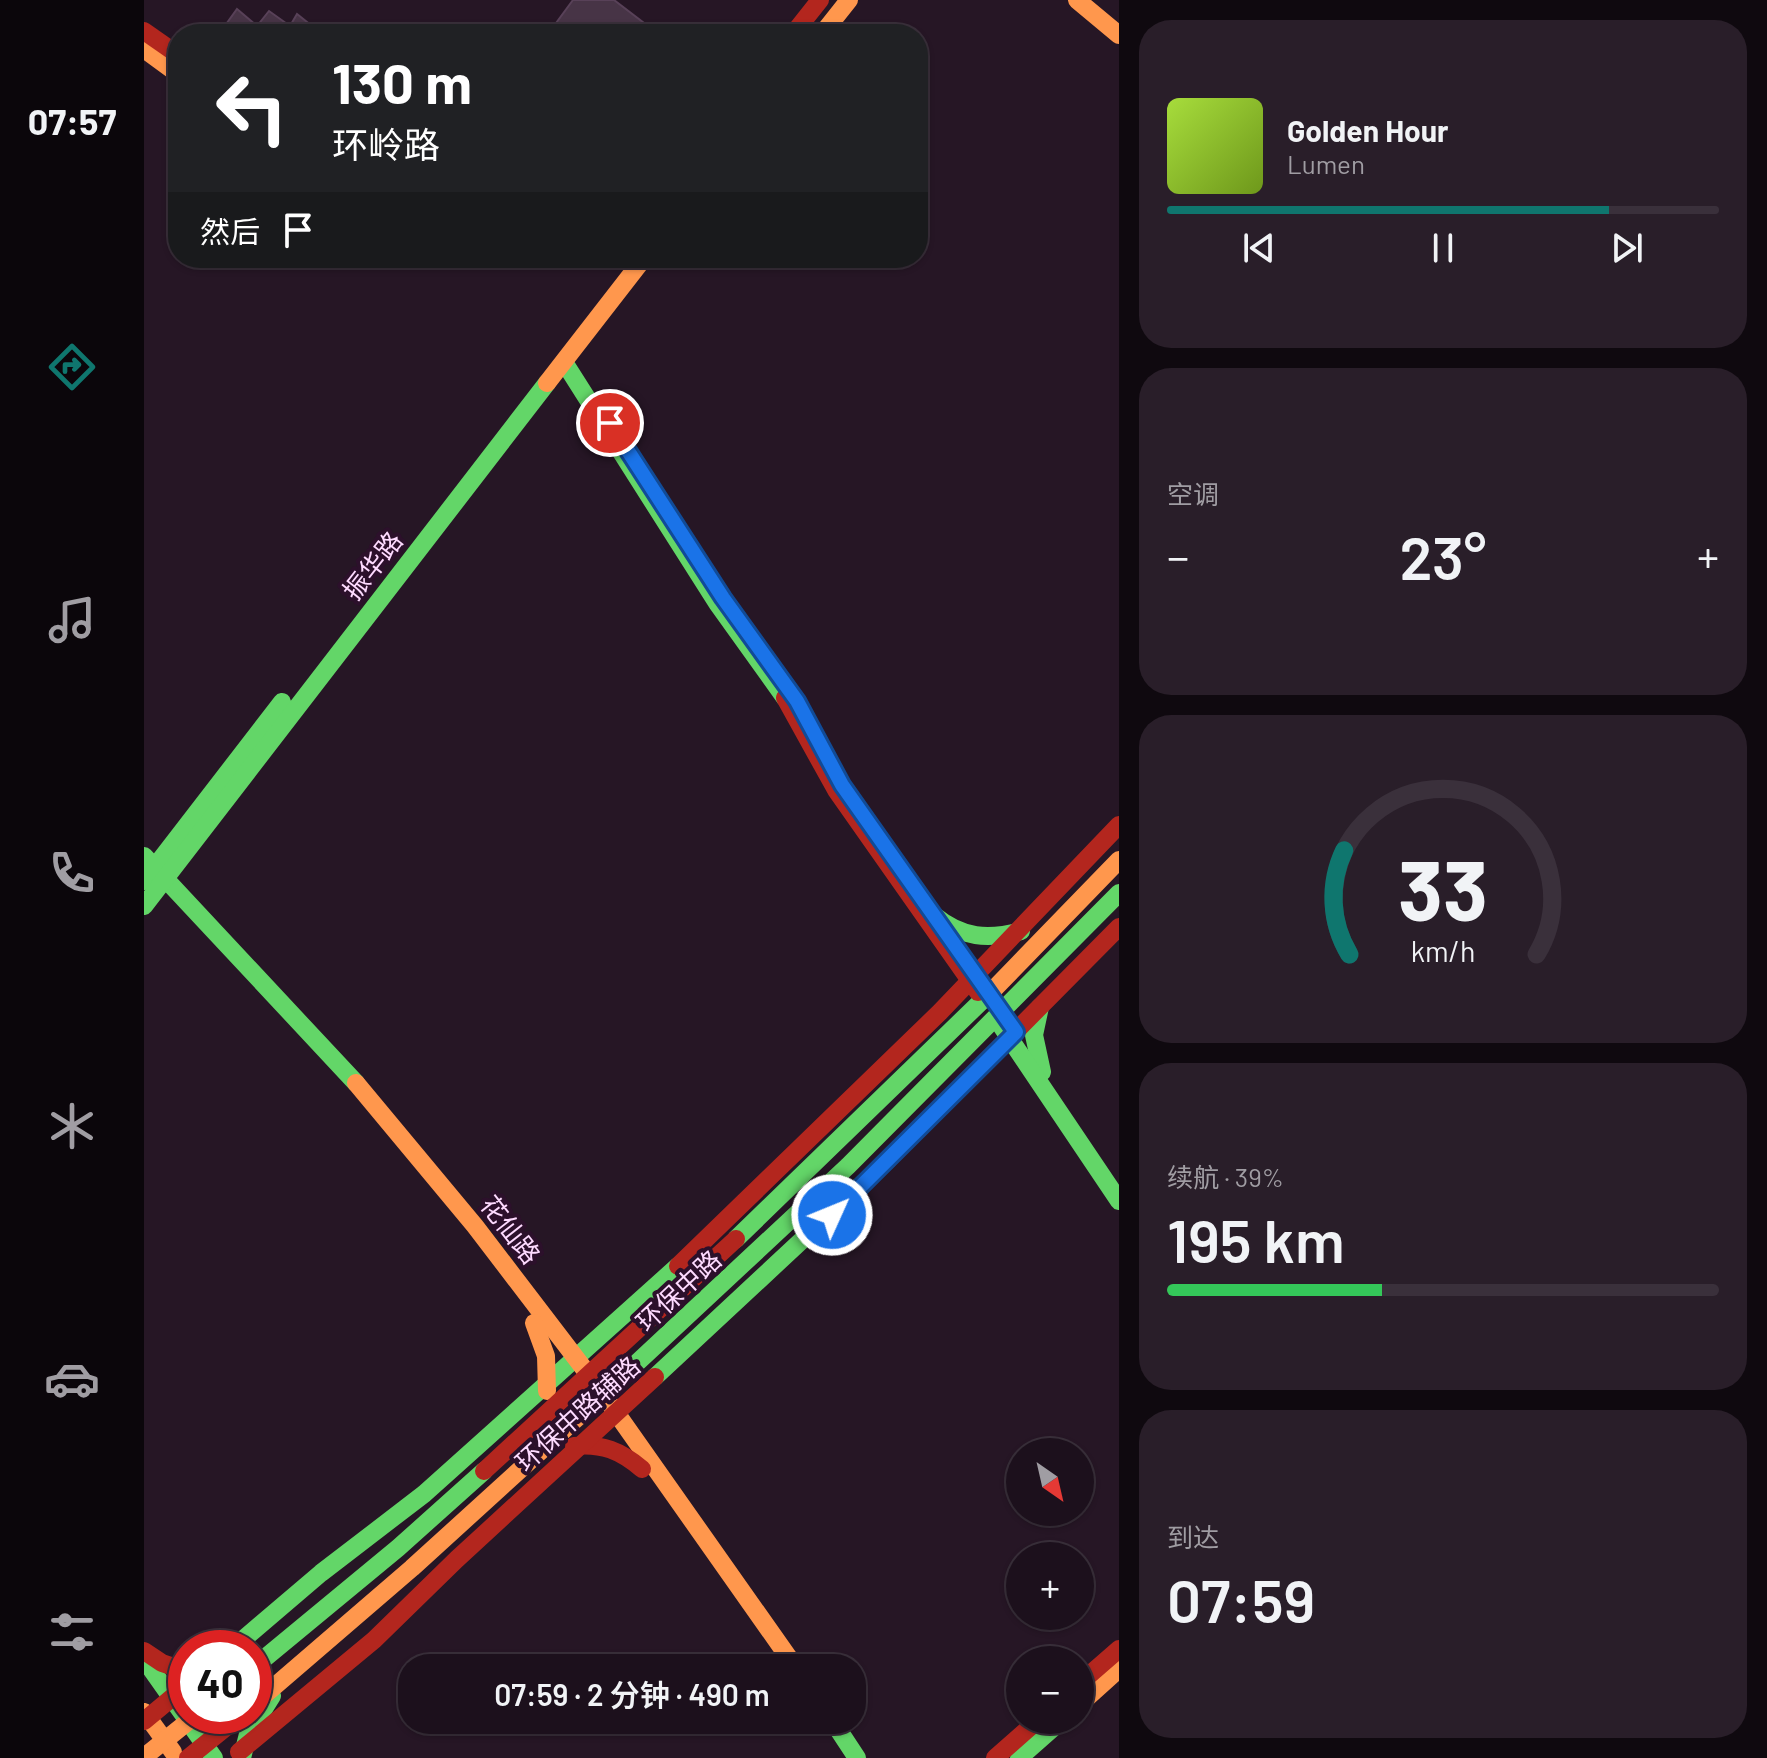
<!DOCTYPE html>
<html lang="zh">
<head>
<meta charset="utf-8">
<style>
  body { margin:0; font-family:Barlow,"Noto Sans SC",sans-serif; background:#291e29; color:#f1f3f6; height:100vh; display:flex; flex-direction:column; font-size:30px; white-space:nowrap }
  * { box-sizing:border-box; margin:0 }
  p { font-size:26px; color:#a09da3 }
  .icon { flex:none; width:44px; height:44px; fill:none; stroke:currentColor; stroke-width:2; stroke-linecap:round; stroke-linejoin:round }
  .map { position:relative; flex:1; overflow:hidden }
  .details { display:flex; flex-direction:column; gap:20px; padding:20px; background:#0f090f; width:648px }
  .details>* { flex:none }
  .guide { position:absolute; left:24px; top:24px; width:760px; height:244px; border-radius:32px; box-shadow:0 2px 6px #0004,0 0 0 2px #3a303b; background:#202124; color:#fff; overflow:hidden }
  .needle { width:52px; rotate:146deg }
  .controls { position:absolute; left:862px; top:1438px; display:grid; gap:16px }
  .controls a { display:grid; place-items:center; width:88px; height:88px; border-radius:50%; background:#1c101c; box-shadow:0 2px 6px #0004,0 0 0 2px #3a303b; font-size:40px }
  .speed { position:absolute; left:24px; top:1630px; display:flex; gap:16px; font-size:40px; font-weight:700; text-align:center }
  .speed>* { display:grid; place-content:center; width:104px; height:104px; border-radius:50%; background:#1c101c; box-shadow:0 2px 6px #0004,0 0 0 2px #3a303b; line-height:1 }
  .speed .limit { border:12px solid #d22; background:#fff; color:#111 }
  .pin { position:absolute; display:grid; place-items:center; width:68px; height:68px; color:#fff; margin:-34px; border:4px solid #fff; border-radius:50%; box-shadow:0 2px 8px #0007 }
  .me { position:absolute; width:88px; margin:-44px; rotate:46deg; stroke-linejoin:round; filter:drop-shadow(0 0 6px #0008) }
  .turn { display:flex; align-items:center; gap:28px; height:168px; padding:0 32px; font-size:36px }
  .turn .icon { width:104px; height:104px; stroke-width:2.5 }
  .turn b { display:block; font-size:56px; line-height:68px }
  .then { display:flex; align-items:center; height:76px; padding:0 32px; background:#0003; gap:16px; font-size:30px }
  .big { font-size:60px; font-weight:600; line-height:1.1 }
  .details .card { flex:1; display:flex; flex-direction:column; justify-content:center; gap:12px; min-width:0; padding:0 28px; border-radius:32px; background:#291e29 }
  .details .dial { align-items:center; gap:0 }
  .dial svg { height:208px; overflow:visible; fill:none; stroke:#3a303b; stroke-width:7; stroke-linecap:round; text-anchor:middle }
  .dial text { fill:#f1f3f6; stroke:none }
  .song { display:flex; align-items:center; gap:24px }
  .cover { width:96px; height:96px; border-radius:12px; background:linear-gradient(135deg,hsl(80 70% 55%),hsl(80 70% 35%)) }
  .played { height:8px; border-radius:4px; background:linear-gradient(90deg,#0f766e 80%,#3a303b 80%) }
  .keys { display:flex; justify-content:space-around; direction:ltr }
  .heat { display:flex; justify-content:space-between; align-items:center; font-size:44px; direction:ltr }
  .charge { height:12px; border-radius:6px; background:linear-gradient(90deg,#34c759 39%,#3a303b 0) }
  .trip { position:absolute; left:254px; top:1654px; width:468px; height:80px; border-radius:32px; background:#1c101c; box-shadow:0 2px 6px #0004,0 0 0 2px #3a303b; font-weight:600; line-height:80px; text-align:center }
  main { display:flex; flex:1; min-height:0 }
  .tab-bar { display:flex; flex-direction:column; width:144px; justify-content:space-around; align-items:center; background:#0b060b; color:#a09da3 }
  .tab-bar .icon { width:56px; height:56px }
  .tab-bar .on { color:#0f766e }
  .tab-bar b { font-size:36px; color:#f1f3f6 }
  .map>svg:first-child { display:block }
  .building { fill:#473446; stroke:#584158; stroke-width:2 }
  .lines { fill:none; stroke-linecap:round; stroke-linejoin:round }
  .fast { stroke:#63d668; stroke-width:18 }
  .slow { stroke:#ff974d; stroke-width:18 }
  .jam { stroke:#b3261e; stroke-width:18 }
  .route-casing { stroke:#114b97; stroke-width:20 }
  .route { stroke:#1a73e8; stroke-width:14 }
  .labels { text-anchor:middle; stroke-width:8; stroke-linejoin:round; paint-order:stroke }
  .street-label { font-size:26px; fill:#fedbff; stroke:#2c102b }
</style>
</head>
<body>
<main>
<nav class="tab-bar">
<b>07:57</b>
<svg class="icon on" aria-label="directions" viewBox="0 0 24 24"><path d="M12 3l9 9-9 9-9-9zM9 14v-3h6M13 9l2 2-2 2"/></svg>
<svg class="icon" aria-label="music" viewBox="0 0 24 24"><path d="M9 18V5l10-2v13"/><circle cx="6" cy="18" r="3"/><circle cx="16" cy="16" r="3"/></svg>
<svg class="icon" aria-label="phone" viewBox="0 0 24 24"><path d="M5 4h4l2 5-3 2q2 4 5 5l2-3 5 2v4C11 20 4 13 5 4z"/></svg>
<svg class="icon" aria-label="climate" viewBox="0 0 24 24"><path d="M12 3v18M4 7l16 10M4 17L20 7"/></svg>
<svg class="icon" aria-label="car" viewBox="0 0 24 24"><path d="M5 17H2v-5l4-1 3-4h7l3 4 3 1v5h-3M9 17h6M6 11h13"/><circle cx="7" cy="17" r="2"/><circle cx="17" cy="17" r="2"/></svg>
<svg class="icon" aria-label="filters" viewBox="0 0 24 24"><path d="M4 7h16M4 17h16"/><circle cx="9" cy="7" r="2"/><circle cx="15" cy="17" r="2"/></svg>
</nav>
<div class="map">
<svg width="975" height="1758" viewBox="0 0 975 1758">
  <rect width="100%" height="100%" fill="#261625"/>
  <g class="building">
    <polygon points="429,0 470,0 500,23 492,34 404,34"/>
    <polygon points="93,9 113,26 125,11 146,26 153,14 178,34 75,34"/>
  </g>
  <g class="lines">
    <g class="fast">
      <polyline points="420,362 573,603 641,698"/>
      <polyline points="0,856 212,1083"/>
      <polyline points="0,881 138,702"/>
      <polyline points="0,906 403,383"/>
      <path d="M791,916C818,938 844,940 877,931"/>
      <polyline points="896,1007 890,1035 898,1072"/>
      <polyline points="858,1027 975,1201"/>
      <polyline points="592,1239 850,989"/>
      <polyline points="511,1377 744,1160"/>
      <polyline points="467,1387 704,1166 975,893"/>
      <polyline points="89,1648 177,1573 280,1494 534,1266"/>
      <polyline points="0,1659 70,1758"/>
      <polyline points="110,1667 254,1548 340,1471"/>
      <polyline points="688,1720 713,1758"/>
      <polyline points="98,1758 104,1734 128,1696"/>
      <polyline points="875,1758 918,1720"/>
    </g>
    <g class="slow">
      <polyline points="933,0 975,35"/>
      <polyline points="678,34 705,0"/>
      <polyline points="0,49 34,74"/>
      <polyline points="403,383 500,258"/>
      <polyline points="850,989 975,860"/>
      <polyline points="212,1083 331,1226 441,1370"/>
      <polyline points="390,1323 402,1356 403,1391"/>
      <polyline points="466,1404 652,1668"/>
      <polyline points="110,1704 268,1568 467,1387"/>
      <polyline points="936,1704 975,1669"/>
      <polyline points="0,1712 29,1752"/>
      <polyline points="0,1757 51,1716"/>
    </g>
    <g class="jam">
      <polyline points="0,31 30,52"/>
      <polyline points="649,34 676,0"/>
      <polyline points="641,698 692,790 834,992"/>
      <polyline points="744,1160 975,927"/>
      <polyline points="534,1266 796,1012 975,825"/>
      <path d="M430,1446C458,1443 477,1451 498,1469"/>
      <polyline points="340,1471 592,1239"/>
      <polyline points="0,1651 18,1663 42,1671"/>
      <polyline points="936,1683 975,1649"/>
      <polyline points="0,1721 42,1686"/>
      <polyline points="95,1752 230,1640 313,1559 511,1377"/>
      <polyline points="44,1758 96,1716"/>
      <polyline points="851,1758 894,1720"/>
    </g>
  </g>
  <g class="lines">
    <g class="route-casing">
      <polyline id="route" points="466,423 579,598 653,701 698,785 872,1032 688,1215"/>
    </g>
    <use href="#route" class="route"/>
  </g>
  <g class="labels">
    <g class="street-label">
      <text transform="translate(229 566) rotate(-52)" y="9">振华路</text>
      <text transform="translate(366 1230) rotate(52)" y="9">花仙路</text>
      <text transform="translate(535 1291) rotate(-43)" y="9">环保中路</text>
      <text transform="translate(434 1414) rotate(-42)" y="9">环保中路辅路</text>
    </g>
  </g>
</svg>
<div class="controls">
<a><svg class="needle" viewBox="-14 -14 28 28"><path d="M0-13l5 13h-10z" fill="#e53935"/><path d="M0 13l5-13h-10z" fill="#a09da3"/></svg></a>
<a>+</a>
<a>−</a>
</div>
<div class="speed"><div class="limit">40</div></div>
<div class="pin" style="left:466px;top:423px;background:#d93025"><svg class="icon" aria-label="arrive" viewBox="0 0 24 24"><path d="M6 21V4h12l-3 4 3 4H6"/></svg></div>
<svg class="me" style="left:688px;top:1215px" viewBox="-20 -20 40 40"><circle r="17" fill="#1a73e8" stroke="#fff" stroke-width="3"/><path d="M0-11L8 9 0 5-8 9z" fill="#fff"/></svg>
<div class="trip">07:59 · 2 分钟 · 490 m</div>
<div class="guide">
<div class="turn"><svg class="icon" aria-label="left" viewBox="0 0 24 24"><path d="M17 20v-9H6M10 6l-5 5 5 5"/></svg><div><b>130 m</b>环岭路</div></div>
<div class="then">然后<svg class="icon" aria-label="arrive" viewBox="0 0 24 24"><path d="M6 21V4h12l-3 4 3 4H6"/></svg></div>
</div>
</div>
<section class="details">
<div class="card">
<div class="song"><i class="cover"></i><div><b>Golden Hour</b><p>Lumen</p></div></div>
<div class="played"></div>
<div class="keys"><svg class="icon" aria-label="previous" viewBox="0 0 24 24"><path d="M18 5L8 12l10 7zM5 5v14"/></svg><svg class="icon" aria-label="pause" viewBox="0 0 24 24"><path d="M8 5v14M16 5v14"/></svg><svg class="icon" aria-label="next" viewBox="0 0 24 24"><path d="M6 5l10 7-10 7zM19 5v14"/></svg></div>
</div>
<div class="card"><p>空调</p>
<div class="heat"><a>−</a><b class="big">23°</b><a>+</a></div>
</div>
<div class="card dial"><svg viewBox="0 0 100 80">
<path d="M14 69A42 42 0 1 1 86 69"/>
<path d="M14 69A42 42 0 0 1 12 29" stroke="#0f766e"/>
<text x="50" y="56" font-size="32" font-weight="700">33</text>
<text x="50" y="72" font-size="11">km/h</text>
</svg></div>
<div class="card"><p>续航 · 39%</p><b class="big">195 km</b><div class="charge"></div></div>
<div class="card"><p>到达</p><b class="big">07:59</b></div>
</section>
</main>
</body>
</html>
